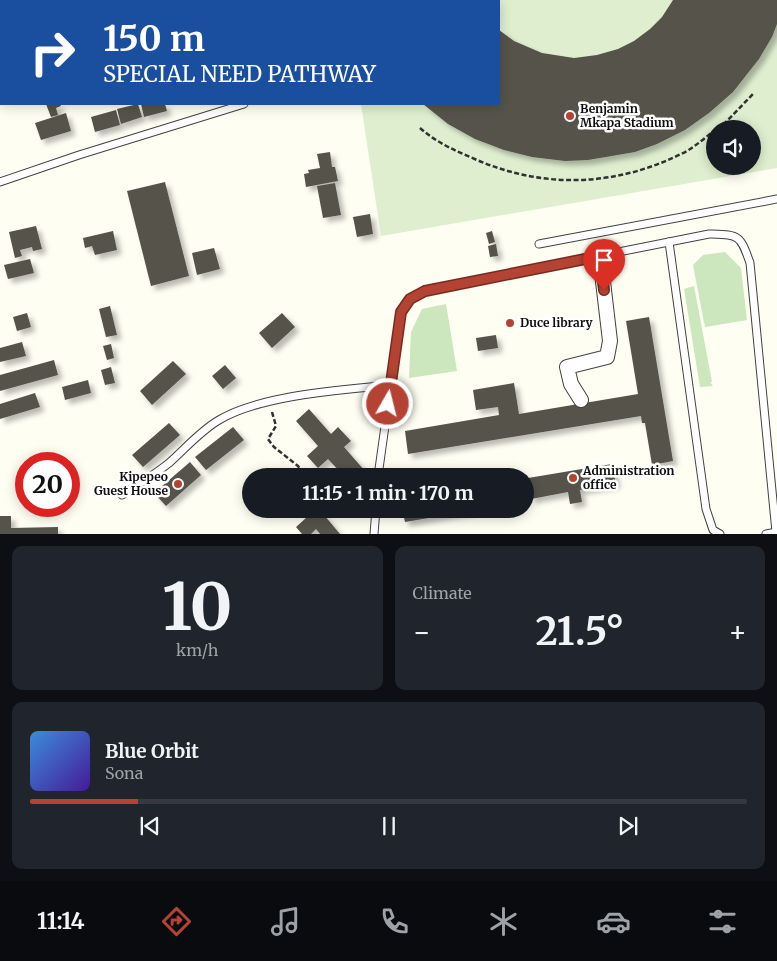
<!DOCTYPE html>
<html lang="en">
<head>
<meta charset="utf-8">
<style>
  body { margin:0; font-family:Merriweather,serif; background:#20242c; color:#f1f3f6; height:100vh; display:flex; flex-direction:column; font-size:19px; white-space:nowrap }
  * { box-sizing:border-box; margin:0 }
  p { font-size:16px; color:#9ea1a6 }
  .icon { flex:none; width:28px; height:28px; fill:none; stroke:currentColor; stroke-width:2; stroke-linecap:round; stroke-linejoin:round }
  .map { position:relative; height:534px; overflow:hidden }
  .panel { display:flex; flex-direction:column; gap:12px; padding:12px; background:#0d0f14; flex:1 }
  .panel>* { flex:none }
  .banner { position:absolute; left:0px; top:0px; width:500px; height:105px; box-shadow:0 2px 12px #0003; background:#1a4fa0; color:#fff; overflow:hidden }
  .controls { position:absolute; left:706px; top:120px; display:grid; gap:10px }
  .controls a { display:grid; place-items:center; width:55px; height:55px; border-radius:50%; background:#171b24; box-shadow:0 2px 12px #0003; font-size:25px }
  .speed { position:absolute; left:15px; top:452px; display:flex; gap:10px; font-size:25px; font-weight:700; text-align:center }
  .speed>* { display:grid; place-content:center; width:65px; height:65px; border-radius:50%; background:#171b24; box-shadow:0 2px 12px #0003; line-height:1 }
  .speed .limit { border:8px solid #d22; background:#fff; color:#111 }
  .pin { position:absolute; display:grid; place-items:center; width:42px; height:42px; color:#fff; margin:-51px -21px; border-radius:50% 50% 50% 0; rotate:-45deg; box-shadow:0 0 5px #0007 }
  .pin .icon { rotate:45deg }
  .me { position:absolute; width:55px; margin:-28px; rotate:8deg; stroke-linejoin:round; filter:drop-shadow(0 0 4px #0008) }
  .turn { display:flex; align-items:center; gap:18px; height:105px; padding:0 20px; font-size:22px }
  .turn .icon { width:65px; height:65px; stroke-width:2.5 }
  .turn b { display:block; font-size:35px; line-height:42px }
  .big { font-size:38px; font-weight:700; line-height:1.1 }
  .panel .card { flex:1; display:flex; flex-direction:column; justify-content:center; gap:8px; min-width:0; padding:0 18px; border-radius:10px; background:#20242c }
  .panel .dial { align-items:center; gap:0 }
  .dial b { font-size:65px; line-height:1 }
  .song { display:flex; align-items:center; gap:15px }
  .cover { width:60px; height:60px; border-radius:8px; background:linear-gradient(135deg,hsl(210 70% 55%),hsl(260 70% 35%)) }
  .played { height:5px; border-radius:2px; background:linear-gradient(90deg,#b44333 15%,#363941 15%) }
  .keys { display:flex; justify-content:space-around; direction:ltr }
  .heat { display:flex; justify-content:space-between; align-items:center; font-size:28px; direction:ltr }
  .panel .tiles { flex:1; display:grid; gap:12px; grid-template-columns:1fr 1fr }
  .card:last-child { grid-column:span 2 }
  .trip { position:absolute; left:242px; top:468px; width:292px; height:50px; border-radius:25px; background:#171b24; box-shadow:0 2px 12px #0003; font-weight:700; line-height:50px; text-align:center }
  .menu { display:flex; height:80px; justify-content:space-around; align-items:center; background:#090b0e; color:#9ea1a6 }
  .menu .icon { width:35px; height:35px }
  .menu .selected { color:#b44333 }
  .menu b { font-size:22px; color:#f1f3f6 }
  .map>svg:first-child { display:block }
  .green { fill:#cce6be }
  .pitch { fill:#deeecf; fill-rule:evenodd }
  .building { fill:#57524c; filter:url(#shadow) }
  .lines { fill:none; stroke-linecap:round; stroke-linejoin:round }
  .lane-casing { stroke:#424242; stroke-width:9 }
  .street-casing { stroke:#424242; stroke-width:16 }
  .path { stroke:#313131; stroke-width:2.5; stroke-dasharray:5 2.5; stroke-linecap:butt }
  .lane { stroke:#fff; stroke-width:7 }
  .street { stroke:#fff; stroke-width:14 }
  .route-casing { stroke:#752c21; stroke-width:12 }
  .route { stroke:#b44333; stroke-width:9 }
  .poi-dot { fill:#b44333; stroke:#fff; stroke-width:2 }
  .labels { text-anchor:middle; stroke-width:5; stroke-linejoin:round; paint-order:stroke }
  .poi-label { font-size:12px; font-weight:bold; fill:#0f0f0f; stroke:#fff; text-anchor:start }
</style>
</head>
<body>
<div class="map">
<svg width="777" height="534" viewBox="0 0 777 534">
  <defs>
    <filter id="shadow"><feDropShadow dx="4.5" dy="4.5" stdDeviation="2.5" flood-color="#0004"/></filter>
  </defs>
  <rect width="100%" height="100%" fill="#fefef3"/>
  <g class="green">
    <polygon points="725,252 741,268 747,320 705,327 693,265 703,255"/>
    <polygon points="694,286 712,382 710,382 713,386 700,387 684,289"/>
    <polygon points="446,304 457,371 409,378 411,332 422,309"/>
  </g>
  <path class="pitch" d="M345,0H777V168L381,236L361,104H499V1ZM715,129H752V166H715Z"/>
  <g class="building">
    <polygon points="673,0 777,0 777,24 772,37 759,59 733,92 709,113 685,130 657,144 635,152 588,160 565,161 532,157 504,150 475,139 448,124 423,104 499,104 499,30 514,41 542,53 574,58 597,55 618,49 634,41 650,29 662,17"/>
    <polygon points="46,104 60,104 61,106 56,108 58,115 51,117"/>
    <polygon points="138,104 142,117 121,124 117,109"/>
    <polygon points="141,104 165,104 167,111 144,117"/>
    <polygon points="116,110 120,125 95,132 91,117"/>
    <polygon points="66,113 71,131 41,140 35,123"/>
    <polygon points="330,152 332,167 335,167 338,181 306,187 304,174 309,173 308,170 320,168 317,154"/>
    <polygon points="165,182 189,276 151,286 127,191"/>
    <polygon points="335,183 341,215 323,218 317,186"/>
    <polygon points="370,214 373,234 357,237 353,217"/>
    <polygon points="36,226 42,249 33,251 32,247 20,250 22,256 15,258 9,232"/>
    <polygon points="113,231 117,250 95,255 92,246 85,248 83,238"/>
    <polygon points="492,231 495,242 489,244 486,233"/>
    <polygon points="496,244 498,256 490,257 488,246"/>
    <polygon points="214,248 220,269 197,275 192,253"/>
    <polygon points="30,259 34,273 8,279 4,265"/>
    <polygon points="110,306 117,335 106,337 99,309"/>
    <polygon points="27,313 31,327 17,331 13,317"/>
    <polygon points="282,313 295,327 272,348 259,333"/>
    <polygon points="649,317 673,461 652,465 645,423 642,423 641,416 408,454 405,431 499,415 498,407 476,410 473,390 514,383 519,414 638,394 626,321"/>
    <polygon points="496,335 498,348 478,351 476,338"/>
    <polygon points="22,342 26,356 0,362 0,348"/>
    <polygon points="111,344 114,358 107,360 103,346"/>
    <polygon points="54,360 58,375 0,391 0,375"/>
    <polygon points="173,361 186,374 152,405 140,391"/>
    <polygon points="225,365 236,378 223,389 212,376"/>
    <polygon points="111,367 115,383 105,385 101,370"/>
    <polygon points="88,380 91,393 65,400 62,387"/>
    <polygon points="35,393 40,407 0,419 0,404"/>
    <polygon points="309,409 331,434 338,427 351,441 344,447 365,471 360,476 344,476 328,459 318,468 307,456 318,446 296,421"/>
    <polygon points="169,423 180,435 143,467 132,455"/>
    <polygon points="233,427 244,440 206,470 195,457"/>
    <polygon points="190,462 201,475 166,506 154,493"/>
    <polygon points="612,464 616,484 580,490 582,502 570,504 568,492 531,499 528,478"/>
    <polygon points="298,509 319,509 340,534 320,534 316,529 311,534 302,534 296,527 306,518"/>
    <polygon points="402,509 476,509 476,510 405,522"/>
    <polygon points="0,516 11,516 11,528 58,527 58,534 0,534"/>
  </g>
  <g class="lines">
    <g class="lane-casing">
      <g id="lane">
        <polyline points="0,182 79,155 244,104"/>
        <polyline points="669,242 706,509 713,530 720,534"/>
        <polyline points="539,244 777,199"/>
        <path d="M378,476L401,312L409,299L425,291L453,285L709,234C739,235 740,234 750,263L776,532"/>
        <path d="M122,495C138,485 154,475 169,463C185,449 200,431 219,420C261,395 341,390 390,385"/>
        <polyline points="374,534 376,509"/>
        <polyline points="766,534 777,532"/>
      </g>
    </g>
    <g class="street-casing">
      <polyline id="street" points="581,400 571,384 567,367 607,357 610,341 600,256"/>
    </g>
    <g class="path">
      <path d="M420,128C437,143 456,151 477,160C547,190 620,186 687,151C697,145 706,137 715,130"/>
      <polyline points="717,129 725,123 754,93"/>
      <polyline points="272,412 276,426 268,439 274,447 298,466 305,476"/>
      <polyline points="336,509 340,514 348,509"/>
    </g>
    <use href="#lane" class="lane"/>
    <use href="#street" class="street"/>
  </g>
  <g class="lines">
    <g class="route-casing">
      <polyline id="route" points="388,404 401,312 410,299 425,291 600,256 604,290"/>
    </g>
    <use href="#route" class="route"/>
  </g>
  <g class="poi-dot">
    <circle cx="570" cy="116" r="5"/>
    <circle cx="510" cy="323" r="5"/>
    <circle cx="573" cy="478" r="5"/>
    <circle cx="178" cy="484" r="5"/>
  </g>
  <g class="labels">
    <g class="poi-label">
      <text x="580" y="113">Benjamin<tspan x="580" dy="14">Mkapa Stadium</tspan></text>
      <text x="520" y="327">Duce library</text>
      <text x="583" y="475">Administration<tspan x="583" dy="14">office</tspan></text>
      <text x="168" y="481" text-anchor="end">Kipepeo<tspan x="168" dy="14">Guest House</tspan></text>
    </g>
  </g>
</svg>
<div class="controls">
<a><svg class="icon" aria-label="sound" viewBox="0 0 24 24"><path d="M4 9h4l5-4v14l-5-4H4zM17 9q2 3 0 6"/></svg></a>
</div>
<div class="speed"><div class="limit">20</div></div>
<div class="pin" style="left:604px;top:290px;background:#d93025"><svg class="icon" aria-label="arrive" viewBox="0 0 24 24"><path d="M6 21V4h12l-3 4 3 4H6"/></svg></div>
<svg class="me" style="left:388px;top:404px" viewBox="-20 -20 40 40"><circle r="17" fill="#b44333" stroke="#fff" stroke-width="3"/><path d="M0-11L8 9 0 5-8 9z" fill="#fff"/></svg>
<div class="trip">11:15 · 1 min · 170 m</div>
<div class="banner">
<div class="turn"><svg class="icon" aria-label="right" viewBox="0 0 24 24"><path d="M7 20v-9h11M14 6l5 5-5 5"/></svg><div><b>150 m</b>SPECIAL NEED PATHWAY</div></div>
</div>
</div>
<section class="panel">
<div class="tiles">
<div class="card dial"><b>10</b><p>km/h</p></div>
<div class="card"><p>Climate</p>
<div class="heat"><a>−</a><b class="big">21.5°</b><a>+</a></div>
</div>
<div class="card">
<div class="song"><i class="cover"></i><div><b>Blue Orbit</b><p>Sona</p></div></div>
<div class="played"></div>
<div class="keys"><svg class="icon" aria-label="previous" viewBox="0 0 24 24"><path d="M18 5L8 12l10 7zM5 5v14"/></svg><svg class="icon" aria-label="pause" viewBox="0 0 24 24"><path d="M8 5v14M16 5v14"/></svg><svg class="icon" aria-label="next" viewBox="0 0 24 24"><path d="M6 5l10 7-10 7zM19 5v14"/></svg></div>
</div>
</div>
</section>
<nav class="menu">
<b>11:14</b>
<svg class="icon selected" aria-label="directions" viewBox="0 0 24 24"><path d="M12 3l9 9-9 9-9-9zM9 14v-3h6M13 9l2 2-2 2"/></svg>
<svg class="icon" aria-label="music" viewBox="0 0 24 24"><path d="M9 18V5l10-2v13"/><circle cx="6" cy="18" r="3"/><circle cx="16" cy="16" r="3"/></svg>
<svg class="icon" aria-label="phone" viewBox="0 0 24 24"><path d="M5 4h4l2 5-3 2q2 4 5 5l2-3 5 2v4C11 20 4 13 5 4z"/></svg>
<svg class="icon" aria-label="climate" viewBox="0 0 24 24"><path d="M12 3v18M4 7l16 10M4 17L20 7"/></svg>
<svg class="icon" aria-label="car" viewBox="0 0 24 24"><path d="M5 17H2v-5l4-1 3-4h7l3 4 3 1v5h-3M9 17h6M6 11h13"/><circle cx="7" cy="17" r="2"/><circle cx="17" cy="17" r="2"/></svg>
<svg class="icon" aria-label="filters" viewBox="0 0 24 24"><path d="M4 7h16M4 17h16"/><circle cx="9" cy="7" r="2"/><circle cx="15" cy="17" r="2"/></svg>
</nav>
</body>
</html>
